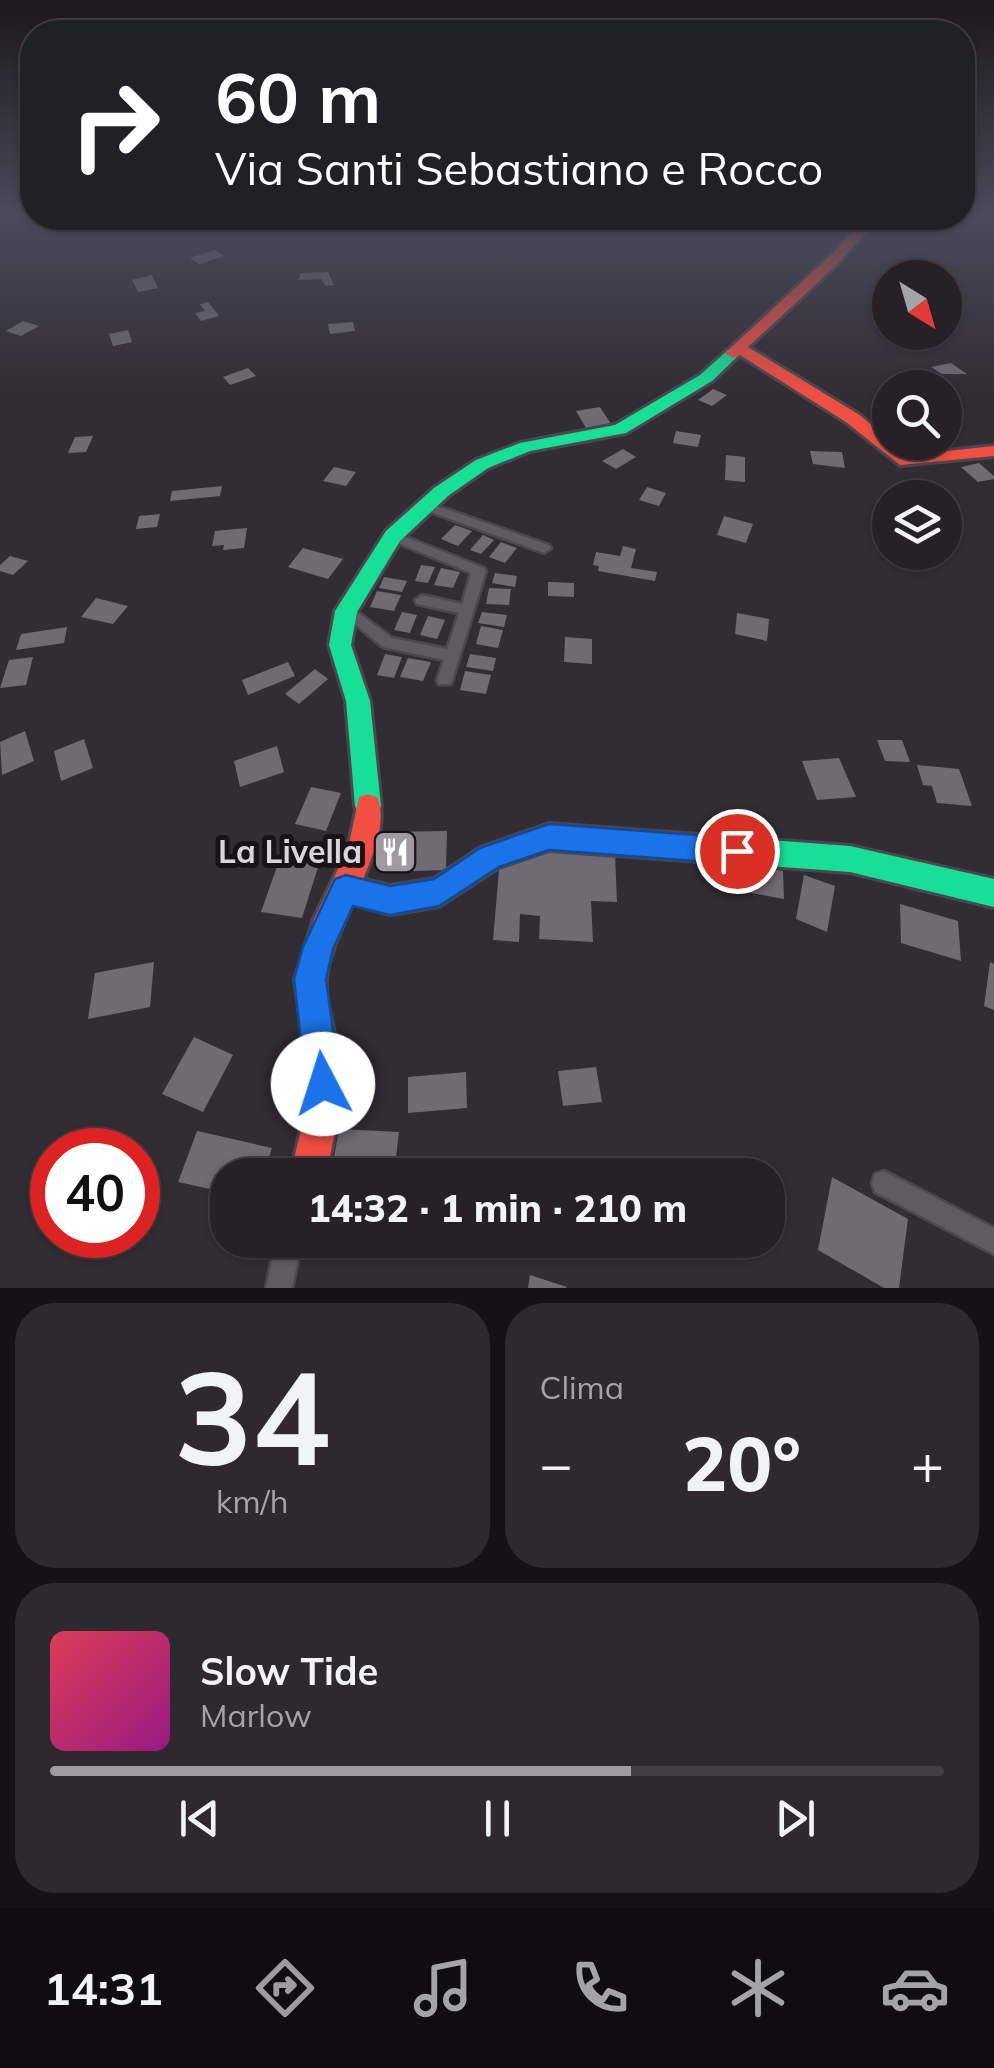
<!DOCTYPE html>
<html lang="it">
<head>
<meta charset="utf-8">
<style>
  body { margin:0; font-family:Mulish,sans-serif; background:#2e292e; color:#f1f3f6; height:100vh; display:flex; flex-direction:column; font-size:38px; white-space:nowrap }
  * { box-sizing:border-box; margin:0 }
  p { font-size:32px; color:#a4a3a7 }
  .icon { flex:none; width:55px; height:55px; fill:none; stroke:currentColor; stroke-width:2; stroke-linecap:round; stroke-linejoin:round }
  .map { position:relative; height:1288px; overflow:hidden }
  .side { display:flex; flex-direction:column; gap:15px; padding:15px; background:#151215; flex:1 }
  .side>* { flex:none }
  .guide { position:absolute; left:20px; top:20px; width:955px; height:210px; border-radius:40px; box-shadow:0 2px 8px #0004,0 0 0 2px #423e43; background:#202124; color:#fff; overflow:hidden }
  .needle { width:65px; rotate:143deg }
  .buttons { position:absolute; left:872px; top:260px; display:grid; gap:20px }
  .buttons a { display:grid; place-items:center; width:90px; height:90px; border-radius:50%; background:#262126; box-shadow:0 2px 8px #0004,0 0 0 2px #423e43; font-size:50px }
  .speed { position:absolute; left:30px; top:1128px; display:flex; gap:20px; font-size:50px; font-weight:700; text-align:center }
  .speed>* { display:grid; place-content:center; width:130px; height:130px; border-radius:50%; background:#262126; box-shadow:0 2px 8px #0004,0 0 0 2px #423e43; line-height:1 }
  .speed .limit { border:15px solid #d22; background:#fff; color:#111 }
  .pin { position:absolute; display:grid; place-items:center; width:85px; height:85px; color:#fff; margin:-42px; border:5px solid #fff; border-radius:50%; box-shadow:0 2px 10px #0007 }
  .me { position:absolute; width:110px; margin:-55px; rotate:355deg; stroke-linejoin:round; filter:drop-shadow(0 0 8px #0008) }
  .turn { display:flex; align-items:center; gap:35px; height:210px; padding:0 30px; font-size:45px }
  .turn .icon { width:130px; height:130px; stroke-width:2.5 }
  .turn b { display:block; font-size:70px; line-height:85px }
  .big { font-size:75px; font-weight:800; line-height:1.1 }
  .side .tile { flex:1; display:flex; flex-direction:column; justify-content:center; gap:15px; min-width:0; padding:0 35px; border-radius:40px; background:#2e292e }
  .side .dial { align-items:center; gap:0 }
  .dial b { font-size:130px; line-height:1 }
  .song { display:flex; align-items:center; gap:30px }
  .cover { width:120px; height:120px; border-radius:15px; background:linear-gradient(135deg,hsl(350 70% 55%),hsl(310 70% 35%)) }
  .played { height:10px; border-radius:5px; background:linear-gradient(90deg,#a099a2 65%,#423e43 65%) }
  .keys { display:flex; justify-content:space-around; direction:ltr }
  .heat { display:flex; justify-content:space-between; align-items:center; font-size:55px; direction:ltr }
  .side .tiles { flex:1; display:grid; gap:15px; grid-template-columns:1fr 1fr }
  .tile:last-child { grid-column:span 2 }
  .trip { position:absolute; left:210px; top:1158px; width:575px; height:100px; border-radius:40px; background:#262126; box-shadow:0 2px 8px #0004,0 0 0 2px #423e43; font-weight:800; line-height:100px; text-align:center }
  .dock { display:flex; height:160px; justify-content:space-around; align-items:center; background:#0f0d0f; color:#a4a3a7 }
  .dock .icon { width:70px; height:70px }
  .dock .current { color:#a099a2 }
  .dock b { font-size:45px; color:#f1f3f6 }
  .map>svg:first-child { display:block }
  .building { fill:#6e6b72 }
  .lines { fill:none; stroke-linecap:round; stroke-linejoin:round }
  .street-casing { stroke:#4c474d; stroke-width:5 }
  .fast-casing { stroke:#4c474d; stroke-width:6 }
  .jam-casing { stroke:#4c474d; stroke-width:6 }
  .street { fill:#605b61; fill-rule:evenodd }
  .fast { fill:#16e098; fill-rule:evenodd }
  .jam { fill:#f24e42; fill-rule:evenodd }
  .route { fill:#1a73e8; stroke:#114b97; stroke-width:2.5 }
  .labels { text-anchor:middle; stroke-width:10; stroke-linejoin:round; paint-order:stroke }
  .near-poi-label { font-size:32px; font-weight:bold; fill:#dcd4dd; stroke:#181319; text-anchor:end }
</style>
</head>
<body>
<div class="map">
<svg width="994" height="1288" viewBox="0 0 994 1288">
  <rect width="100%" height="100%" fill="#322c33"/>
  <g class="building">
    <polygon points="215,250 224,256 199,264 190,258"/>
    <polygon points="328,272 334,285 326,286 321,279 298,280 301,273"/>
    <polygon points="152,275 158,288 138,292 132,280"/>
    <polygon points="208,302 219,316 201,321 195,313 205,311 200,304"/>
    <polygon points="23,321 39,326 21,336 6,331"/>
    <polygon points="353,322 355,331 330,334 328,324"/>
    <polygon points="128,330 132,342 113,346 109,334"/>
    <polygon points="951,363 967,374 942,374 931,367"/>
    <polygon points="248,368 256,376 230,385 223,377"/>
    <polygon points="713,389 727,395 712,406 698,400"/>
    <polygon points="600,407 611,424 586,428 576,411"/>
    <polygon points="676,431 701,435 698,447 673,443"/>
    <polygon points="93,436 86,452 68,453 75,437"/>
    <polygon points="623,449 636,457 616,469 602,461"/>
    <polygon points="810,451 842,452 845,468 813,464"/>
    <polygon points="726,455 745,457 745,482 725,480"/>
    <polygon points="979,463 994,476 994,479 978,482 961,467"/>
    <polygon points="334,467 356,472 346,486 323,481"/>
    <polygon points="222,486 220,496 170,501 172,491"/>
    <polygon points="647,487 666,493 659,506 639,500"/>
    <polygon points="160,514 157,527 136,529 139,516"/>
    <polygon points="724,516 753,524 746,543 717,535"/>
    <polygon points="455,525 472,531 458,546 441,539"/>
    <polygon points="247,528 244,548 223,550 224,545 212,546 215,531"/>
    <polygon points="483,535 494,540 481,554 470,550"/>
    <polygon points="501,542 517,548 505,563 489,557"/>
    <polygon points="623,546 636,549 631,568 657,572 655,581 598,571 599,566 593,565 596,552 620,556"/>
    <polygon points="303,548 343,559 328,579 288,567"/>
    <polygon points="10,556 28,561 13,575 0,571 0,565"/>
    <polygon points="421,565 435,567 428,583 415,581"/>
    <polygon points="441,568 460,572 453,588 434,585"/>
    <polygon points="495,573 517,576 515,587 492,583"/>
    <polygon points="384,577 407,581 402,592 379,588"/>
    <polygon points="548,582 574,583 574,597 548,596"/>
    <polygon points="489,588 511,589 509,605 486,604"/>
    <polygon points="377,591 401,595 394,611 370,607"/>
    <polygon points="96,598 128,606 113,624 81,617"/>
    <polygon points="402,612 417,615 410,633 394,630"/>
    <polygon points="482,612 507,615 504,627 478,623"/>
    <polygon points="737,613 769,619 767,641 735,634"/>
    <polygon points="428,616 445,620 437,639 420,635"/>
    <polygon points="481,626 503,630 498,648 476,644"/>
    <polygon points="67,627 64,643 16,650 21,634"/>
    <polygon points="565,637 592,639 592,664 564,662"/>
    <polygon points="385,654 402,657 394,678 377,675"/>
    <polygon points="470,654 496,658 493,671 466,667"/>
    <polygon points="33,657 26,685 0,688 9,660"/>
    <polygon points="408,658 431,662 423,681 400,677"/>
    <polygon points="288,662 295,676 248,695 242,680"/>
    <polygon points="315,669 328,679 299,704 285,694"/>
    <polygon points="465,671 491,675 486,694 460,690"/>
    <polygon points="25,731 34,761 2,775 0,742"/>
    <polygon points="84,739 93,768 61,781 54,751"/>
    <polygon points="877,740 902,740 910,762 885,761"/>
    <polygon points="277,746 284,772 240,787 234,761"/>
    <polygon points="839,758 856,797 817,800 802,761"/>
    <polygon points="917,765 959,769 972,806 937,803 932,786 923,785"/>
    <polygon points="311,787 341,793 326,831 295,824"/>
    <polygon points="447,831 446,870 382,872 384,832"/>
    <polygon points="551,841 615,853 617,902 591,901 593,942 539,939 540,916 520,914 519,942 493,940 500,859"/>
    <polygon points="281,855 320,861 302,918 261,912"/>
    <polygon points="741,863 783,871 784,899 740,891"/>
    <polygon points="804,875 835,886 827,932 796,919"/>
    <polygon points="900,904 958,921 961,961 901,943"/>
    <polygon points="154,962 150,1007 88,1019 95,973"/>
    <polygon points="990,962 994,964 994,1010 984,1006"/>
    <polygon points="194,1037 233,1055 203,1112 162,1094"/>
    <polygon points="596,1067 602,1102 563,1106 558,1071"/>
    <polygon points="466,1072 467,1108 408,1113 408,1077"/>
    <polygon points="339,1129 399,1132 394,1175 331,1175"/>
    <polygon points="197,1131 272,1148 263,1175 228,1175 228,1193 178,1182"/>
    <polygon points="832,1177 908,1219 899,1288 884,1288 818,1250"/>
    <polygon points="530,1275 567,1287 566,1288 528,1288"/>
  </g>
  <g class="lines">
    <g class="street-casing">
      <g id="street">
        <polygon points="641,218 649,218 641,225 635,225 635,221"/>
        <polygon points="426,502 549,545 551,548 544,553 539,551 422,509 422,503"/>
        <polygon points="393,532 484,568 486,571 451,684 439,684 437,680 444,660 383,647 339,611 341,607 351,607 392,638 447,649 459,613 417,604 415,600 422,595 462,604 471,573 388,539 386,536 388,533"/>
        <polygon points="884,1171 994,1228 994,1254 875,1192 872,1183 875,1174"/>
        <polygon points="276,1240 302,1240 292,1288 266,1288"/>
      </g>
    </g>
    <g class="fast-casing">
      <g id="fast">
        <polygon points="728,350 741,353 712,381 626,433 530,451 488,468 448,496 400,541 357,612 351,645 370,701 381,806 377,815 368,818 359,815 355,806 346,701 329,645 335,611 386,531 434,488 476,460 520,443 615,425 700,375"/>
        <polygon points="549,824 850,846 994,879 994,907 850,872 549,850 499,867 439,906 390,914 336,899 332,889 336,879 346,875 390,886 434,879 480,848"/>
      </g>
    </g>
    <g class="jam-casing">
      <g id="jam">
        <polygon points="866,218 878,218 840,262 748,347 858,414 910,455 994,446 994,456 900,465 846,422 740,355 733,358 725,353 830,256"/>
        <path d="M368,794L377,797C397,840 330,929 326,978C324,1002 335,1030 338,1054C343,1096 335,1134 326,1175H290L306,1110V1057L295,979L314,919L348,848L359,797Z"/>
      </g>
    </g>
    <use href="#street" class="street"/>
    <use href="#fast" class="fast"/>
    <use href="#jam" class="jam"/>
  </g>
  <linearGradient id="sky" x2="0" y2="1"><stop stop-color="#1c181c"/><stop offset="0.54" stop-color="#494b5b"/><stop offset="1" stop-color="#494b5b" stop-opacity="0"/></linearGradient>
  <rect width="994" height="397" fill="url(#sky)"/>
  <polygon class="route" points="549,824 737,838 747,842 751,851 747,860 737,864 549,850 499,867 439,906 390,915 353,906 333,949 326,979 340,1084 335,1095 323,1100 311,1095 306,1084 294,979 303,947 335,879 346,875 390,886 434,879 480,848"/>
  <defs>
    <g id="restaurant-square" transform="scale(2.25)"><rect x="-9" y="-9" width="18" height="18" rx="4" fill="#a099a2" stroke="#181319"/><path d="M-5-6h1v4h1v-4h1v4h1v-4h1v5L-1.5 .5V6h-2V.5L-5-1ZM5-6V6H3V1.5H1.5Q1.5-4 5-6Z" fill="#fff"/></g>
  </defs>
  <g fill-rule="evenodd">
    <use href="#restaurant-square" x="395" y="852"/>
  </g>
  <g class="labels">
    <g class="near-poi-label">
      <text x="362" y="863">La Livella</text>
    </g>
  </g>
</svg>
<div class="buttons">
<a><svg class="needle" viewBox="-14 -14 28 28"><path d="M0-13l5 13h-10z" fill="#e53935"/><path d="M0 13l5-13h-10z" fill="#a4a3a7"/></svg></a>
<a><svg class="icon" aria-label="search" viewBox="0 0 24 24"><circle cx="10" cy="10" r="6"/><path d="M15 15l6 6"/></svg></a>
<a><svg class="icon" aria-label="layers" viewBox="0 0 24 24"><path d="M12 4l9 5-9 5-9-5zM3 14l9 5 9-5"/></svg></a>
</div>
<div class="speed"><div class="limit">40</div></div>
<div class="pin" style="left:737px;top:851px;background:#d93025"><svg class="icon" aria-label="arrive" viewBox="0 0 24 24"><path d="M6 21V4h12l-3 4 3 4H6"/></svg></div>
<svg class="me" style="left:323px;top:1084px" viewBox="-20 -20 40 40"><circle r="19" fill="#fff"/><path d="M0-13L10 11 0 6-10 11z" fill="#1a73e8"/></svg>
<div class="trip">14:32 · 1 min · 210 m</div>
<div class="guide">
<div class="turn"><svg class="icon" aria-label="right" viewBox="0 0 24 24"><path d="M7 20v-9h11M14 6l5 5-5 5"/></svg><div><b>60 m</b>Via Santi Sebastiano e Rocco</div></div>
</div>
</div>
<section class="side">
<div class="tiles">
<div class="tile dial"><b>34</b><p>km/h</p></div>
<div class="tile"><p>Clima</p>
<div class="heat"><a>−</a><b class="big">20°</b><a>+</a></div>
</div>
<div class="tile">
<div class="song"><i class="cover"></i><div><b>Slow Tide</b><p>Marlow</p></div></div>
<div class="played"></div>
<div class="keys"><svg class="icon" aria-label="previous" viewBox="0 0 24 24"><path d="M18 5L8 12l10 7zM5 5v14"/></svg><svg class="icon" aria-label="pause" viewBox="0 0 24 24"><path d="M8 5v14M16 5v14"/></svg><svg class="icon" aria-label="next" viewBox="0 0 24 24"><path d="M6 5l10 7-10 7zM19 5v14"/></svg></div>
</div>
</div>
</section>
<nav class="dock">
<b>14:31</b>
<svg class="icon current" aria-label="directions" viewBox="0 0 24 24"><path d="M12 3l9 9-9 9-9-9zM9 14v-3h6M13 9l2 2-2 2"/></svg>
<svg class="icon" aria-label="music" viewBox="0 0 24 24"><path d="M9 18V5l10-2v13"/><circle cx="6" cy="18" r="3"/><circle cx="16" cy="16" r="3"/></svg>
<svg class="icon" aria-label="phone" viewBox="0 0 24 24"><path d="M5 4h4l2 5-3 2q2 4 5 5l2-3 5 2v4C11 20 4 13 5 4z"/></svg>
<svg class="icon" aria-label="climate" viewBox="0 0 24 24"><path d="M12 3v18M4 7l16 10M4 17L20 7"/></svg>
<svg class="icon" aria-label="car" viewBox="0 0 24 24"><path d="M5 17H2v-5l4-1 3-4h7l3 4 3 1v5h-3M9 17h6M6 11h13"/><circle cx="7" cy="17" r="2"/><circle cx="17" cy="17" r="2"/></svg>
</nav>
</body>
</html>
